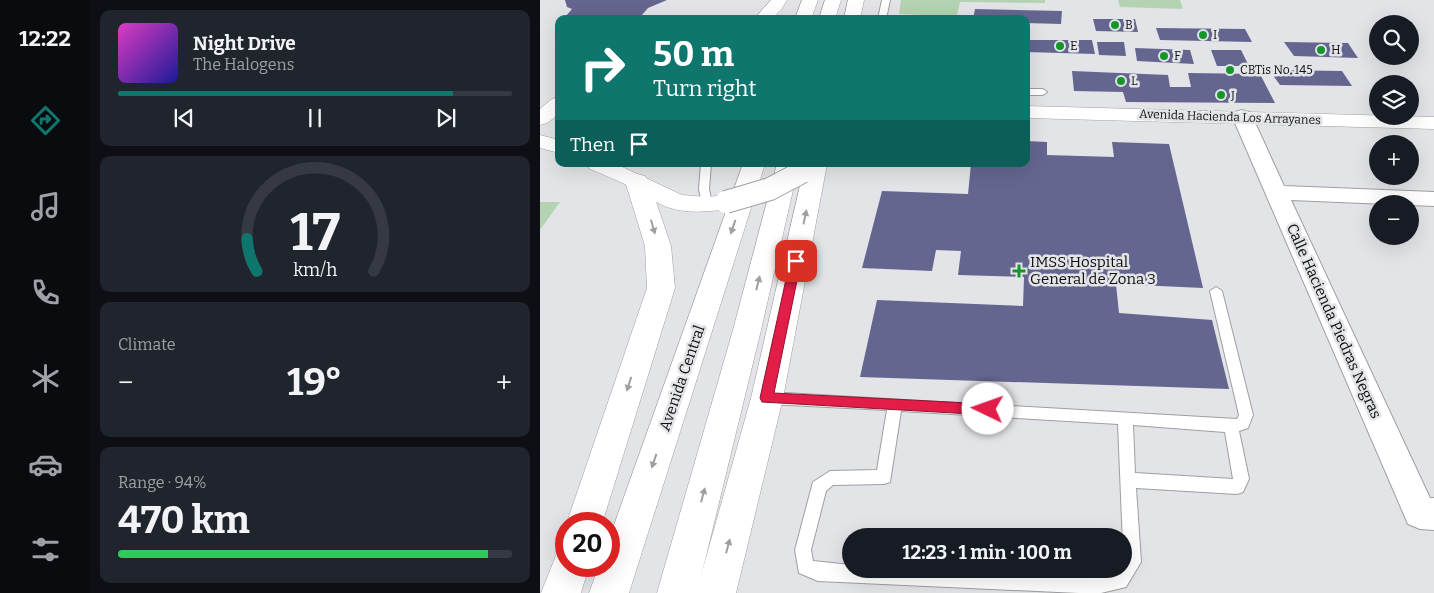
<!DOCTYPE html>
<html lang="en">
<head>
<meta charset="utf-8">
<style>
  body { margin:0; font-family:Bitter,serif; background:#20242c; color:#f1f3f6; height:100vh; display:flex; flex-direction:column; font-size:19px; white-space:nowrap }
  * { box-sizing:border-box; margin:0 }
  p { font-size:16px; color:#9ea1a6 }
  .icon { flex:none; width:28px; height:28px; fill:none; stroke:currentColor; stroke-width:2; stroke-linecap:round; stroke-linejoin:round }
  .map { position:relative; flex:1; overflow:hidden }
  .panel { display:flex; flex-direction:column; gap:10px; padding:10px; background:#0d0f14; width:450px }
  .panel>* { flex:none }
  .banner { position:absolute; left:15px; top:15px; width:475px; height:152px; border-radius:10px; box-shadow:0 5px 20px #0002; background:#0f766e; color:#fff; overflow:hidden }
  .fabs { position:absolute; left:829px; top:15px; display:grid; gap:10px }
  .fabs a { display:grid; place-items:center; width:50px; height:50px; border-radius:50%; background:#171b24; box-shadow:0 5px 20px #0002; font-size:25px }
  .speed { position:absolute; left:15px; top:512px; display:flex; gap:10px; font-size:25px; font-weight:700; text-align:center }
  .speed>* { display:grid; place-content:center; width:65px; height:65px; border-radius:50%; background:#171b24; box-shadow:0 5px 20px #0002; line-height:1 }
  .speed .limit { border:8px solid #d22; background:#fff; color:#111 }
  .pin { position:absolute; display:grid; place-items:center; width:42px; height:42px; color:#fff; margin:-21px; border-radius:10px; box-shadow:0 2px 8px #0006 }
  .me { position:absolute; width:55px; margin:-28px; rotate:273deg; stroke-linejoin:round; filter:drop-shadow(0 0 4px #0008) }
  .turn { display:flex; align-items:center; gap:18px; height:105px; padding:0 15px; font-size:22px }
  .turn .icon { width:65px; height:65px; stroke-width:2.5 }
  .turn b { display:block; font-size:35px; line-height:42px }
  .then { display:flex; align-items:center; height:48px; padding:0 15px; background:#0003; gap:10px; font-size:19px }
  .big { font-size:38px; font-weight:700; line-height:1.1 }
  .panel .tile { flex:1; display:flex; flex-direction:column; justify-content:center; gap:8px; min-width:0; padding:0 18px; border-radius:10px; background:#20242c }
  .panel .dial { align-items:center; gap:0 }
  .dial svg { height:130px; overflow:visible; fill:none; stroke:#363941; stroke-width:7; stroke-linecap:round; text-anchor:middle }
  .dial text { fill:#f1f3f6; stroke:none }
  .song { display:flex; align-items:center; gap:15px }
  .cover { width:60px; height:60px; border-radius:8px; background:linear-gradient(135deg,hsl(310 70% 55%),hsl(240 70% 35%)) }
  .played { height:5px; border-radius:2px; background:linear-gradient(90deg,#0f766e 85%,#363941 85%) }
  .keys { display:flex; justify-content:space-around; direction:ltr }
  .heat { display:flex; justify-content:space-between; align-items:center; font-size:28px; direction:ltr }
  .charge { height:8px; border-radius:4px; background:linear-gradient(90deg,#34c759 94%,#363941 0) }
  .trip { position:absolute; left:302px; top:528px; width:290px; height:50px; border-radius:25px; background:#171b24; box-shadow:0 5px 20px #0002; font-weight:700; line-height:50px; text-align:center }
  main { display:flex; flex:1; min-height:0 }
  .dock { display:flex; flex-direction:column; width:90px; justify-content:space-around; align-items:center; background:#090b0e; color:#9ea1a6 }
  .dock .icon { width:35px; height:35px }
  .dock .current { color:#0f766e }
  .dock b { font-size:22px; color:#f1f3f6 }
  .map>svg:first-child { display:block }
  .green { fill:#b3d3b2 }
  .building { fill:#656690 }
  .lines { fill:none; stroke-linecap:round; stroke-linejoin:round }
  .lane-casing { stroke:#9f9fa2; stroke-width:2 }
  .street-casing { stroke:#9f9fa2; stroke-width:2 }
  .secondary-casing { stroke:#9f9fa2; stroke-width:1 }
  .primary-casing { stroke:#9f9fa2; stroke-width:1 }
  .lane { fill:#fff; fill-rule:evenodd }
  .street { fill:#fff; fill-rule:evenodd }
  .secondary { fill:#fff; fill-rule:evenodd }
  .primary { fill:#fff; fill-rule:evenodd }
  .secondary-bridge-casing { stroke:#9f9fa2; stroke-width:24; stroke-linecap:butt }
  .secondary-bridge { stroke:#fff; stroke-width:22 }
  .oneway { fill:#9f9f9f }
  .route { fill:#e11d48; stroke:#92132f }
  .poi-dot { fill:#15962a; stroke:#e3e4e7; stroke-width:2 }
  .labels { text-anchor:middle; stroke-width:5; stroke-linejoin:round; paint-order:stroke }
  .far-poi-label { font-size:12px; fill:#0e0e0f; stroke:#e3e4e7; text-anchor:start }
  .far-street-label { font-size:12px; fill:#0e0e0f; stroke:#e3e4e7 }
  .poi-label { font-size:15px; fill:#0e0e0f; stroke:#e3e4e7; text-anchor:start }
  .street-label { font-size:15px; fill:#0e0e0f; stroke:#e3e4e7 }
</style>
</head>
<body>
<main>
<nav class="dock">
<b>12:22</b>
<svg class="icon current" aria-label="directions" viewBox="0 0 24 24"><path d="M12 3l9 9-9 9-9-9zM9 14v-3h6M13 9l2 2-2 2"/></svg>
<svg class="icon" aria-label="music" viewBox="0 0 24 24"><path d="M9 18V5l10-2v13"/><circle cx="6" cy="18" r="3"/><circle cx="16" cy="16" r="3"/></svg>
<svg class="icon" aria-label="phone" viewBox="0 0 24 24"><path d="M5 4h4l2 5-3 2q2 4 5 5l2-3 5 2v4C11 20 4 13 5 4z"/></svg>
<svg class="icon" aria-label="climate" viewBox="0 0 24 24"><path d="M12 3v18M4 7l16 10M4 17L20 7"/></svg>
<svg class="icon" aria-label="car" viewBox="0 0 24 24"><path d="M5 17H2v-5l4-1 3-4h7l3 4 3 1v5h-3M9 17h6M6 11h13"/><circle cx="7" cy="17" r="2"/><circle cx="17" cy="17" r="2"/></svg>
<svg class="icon" aria-label="filters" viewBox="0 0 24 24"><path d="M4 7h16M4 17h16"/><circle cx="9" cy="7" r="2"/><circle cx="15" cy="17" r="2"/></svg>
</nav>
<section class="panel">
<div class="tile">
<div class="song"><i class="cover"></i><div><b>Night Drive</b><p>The Halogens</p></div></div>
<div class="played"></div>
<div class="keys"><svg class="icon" aria-label="previous" viewBox="0 0 24 24"><path d="M18 5L8 12l10 7zM5 5v14"/></svg><svg class="icon" aria-label="pause" viewBox="0 0 24 24"><path d="M8 5v14M16 5v14"/></svg><svg class="icon" aria-label="next" viewBox="0 0 24 24"><path d="M6 5l10 7-10 7zM19 5v14"/></svg></div>
</div>
<div class="tile dial"><svg viewBox="0 0 100 80">
<path d="M14 69A42 42 0 1 1 86 69"/>
<path d="M14 69A42 42 0 0 1 8 49" stroke="#0f766e"/>
<text x="50" y="56" font-size="32" font-weight="700">17</text>
<text x="50" y="72" font-size="11">km/h</text>
</svg></div>
<div class="tile"><p>Climate</p>
<div class="heat"><a>−</a><b class="big">19°</b><a>+</a></div>
</div>
<div class="tile"><p>Range · 94%</p><b class="big">470 km</b><div class="charge"></div></div>
</section>
<div class="map">
<svg width="894" height="593" viewBox="0 0 894 593">
  <rect width="100%" height="100%" fill="#e3e4e7"/>
  <g class="green">
    <polygon points="361,0 505,0 505,3 420,2 416,19 381,19 382,15 359,14"/>
    <polygon points="578,0 640,0 643,9 580,7"/>
    <polygon points="0,202 20,202 0,230"/>
  </g>
  <g class="building">
    <polygon points="25,0 127,0 108,8 101,16 26,16 32,9 27,7"/>
    <polygon points="435,9 522,11 521,24 486,23 486,19 433,19"/>
    <polygon points="553,19 595,19 598,32 556,31"/>
    <polygon points="616,28 705,29 712,42 620,40"/>
    <polygon points="486,40 552,40 555,54 486,52"/>
    <polygon points="557,42 584,42 586,56 559,55"/>
    <polygon points="744,42 808,43 818,58 754,56"/>
    <polygon points="595,48 650,50 654,64 597,61"/>
    <polygon points="671,50 701,50 709,66 677,66"/>
    <polygon points="729,70 802,71 812,86 740,85"/>
    <polygon points="532,71 628,75 630,87 651,87 648,73 720,74 735,103 586,102 583,92 534,91"/>
    <polygon points="486,141 507,142 507,155 574,157 572,142 629,144 663,288 576,284 579,313 672,320 689,389 320,377 337,300 483,306 484,277 418,275 421,251 396,250 392,271 322,268 342,191 428,194 431,164 486,164"/>
  </g>
  <g class="lines">
    <g class="lane-casing">
      <g id="lane">
        <polygon points="342,0 350,0 346,19 338,19"/>
        <polygon points="486,89 503,89 507,92 503,95 486,95"/>
        <polygon points="161,164 171,164 169,189 172,204 167,207 162,204 159,189"/>
        <path d="M676,287L682,291L713,415L708,428L699,431L709,479L703,492L697,494L596,488L601,562L586,587L561,593H539L278,581L259,573L255,550L273,482L290,471L337,470L347,410L228,404L223,402L221,398L223,394L228,392L697,419L699,415L670,291ZM361,411L578,424L584,569H578L575,573L556,576L395,569H311V565L273,561L271,550L286,491L293,485L344,484L350,482ZM593,425L685,432L693,479L595,473Z"/>
      </g>
    </g>
    <g class="street-casing">
      <polygon id="street" points="702,110 709,112 712,116 744,186 894,192 894,206 751,200 890,498 894,498 894,530 880,529 868,524 692,116 695,112"/>
    </g>
    <g class="secondary-casing">
      <g id="secondary">
        <polygon points="308,0 324,0 320,19 304,19"/>
        <polygon points="19,97 19,114 7,123 0,125 0,109 12,99"/>
        <polygon points="486,106 894,117 894,129 486,118"/>
        <polygon points="0,135 19,140 19,153 0,148"/>
        <path d="M47,164H76L142,195L167,197L186,195L194,197L198,202L194,207C175,212 149,214 130,208C115,203 102,193 89,186C76,180 63,174 50,169Z"/>
        <polygon points="265,164 287,164 243,398 196,593 156,593 211,398"/>
      </g>
    </g>
    <g class="primary-casing">
      <g id="primary">
        <polygon points="231,0 247,0 241,10 232,19 214,19"/>
        <polygon points="262,0 278,0 271,19 255,19"/>
        <polygon points="285,0 301,0 295,19 279,19"/>
        <polygon points="203,164 225,164 89,593 49,593 59,566 69,566 69,539"/>
        <polygon points="237,164 259,164 221,330 157,593 117,593 193,330"/>
        <polygon points="97,174 105,176 109,181 131,246 135,288 62,524 26,525 107,288 105,246 85,181 89,176"/>
        <polygon points="26,549 26,566 49,566 41,593 1,593 17,553"/>
      </g>
    </g>
    <use href="#lane" class="lane"/>
    <use href="#street" class="street"/>
    <use href="#secondary" class="secondary"/>
    <use href="#primary" class="primary"/>
    <g class="secondary-bridge-casing">
      <polyline id="secondary-bridge" points="186,202 230,189 262,172"/>
    </g>
    <use href="#secondary-bridge" class="secondary-bridge"/>
  </g>
  <defs><path id="oneway-solid" d="M-6-.8H1V-3.2L6.5 0L1 3.2V.8H-6Z" transform="scale(1.25)"/></defs>
  <g class="oneway">
    <use href="#oneway-solid" transform="translate(265 217) rotate(-78)"/>
    <use href="#oneway-solid" transform="translate(113 227) rotate(74)"/>
    <use href="#oneway-solid" transform="translate(193 227) rotate(109)"/>
    <use href="#oneway-solid" transform="translate(218 283) rotate(-76)"/>
    <use href="#oneway-solid" transform="translate(89 384) rotate(108)"/>
    <use href="#oneway-solid" transform="translate(114 461) rotate(109)"/>
    <use href="#oneway-solid" transform="translate(163 495) rotate(-75)"/>
    <use href="#oneway-solid" transform="translate(188 546) rotate(-75)"/>
  </g>
  <polygon class="route" points="256,258 261,261 234,393 448,404 452,405 454,409 452,413 448,415 222,402 220,398 250,261"/>
  <g class="poi-dot">
    <circle cx="575" cy="25" r="5"/>
    <circle cx="663" cy="35" r="5"/>
    <circle cx="520" cy="46" r="5"/>
    <circle cx="781" cy="50" r="5"/>
    <circle cx="624" cy="56" r="5"/>
    <circle cx="690" cy="70" r="5"/>
    <circle cx="581" cy="81" r="5"/>
    <circle cx="681" cy="95" r="5"/>
    <path d="M476.5 263.5h5v5h5v5h-5v5h-5v-5h-5v-5h5z"/>
  </g>
  <g class="labels">
    <g class="far-poi-label">
      <text x="585" y="29">B</text>
      <text x="673" y="39">I</text>
      <text x="530" y="50">E</text>
      <text x="791" y="54">H</text>
      <text x="634" y="60">F</text>
      <text x="700" y="74">CBTis No. 145</text>
      <text x="591" y="85">L</text>
      <text x="691" y="99">J</text>
    </g>
    <g class="far-street-label">
      <text transform="translate(690 117) rotate(2)" y="4">Avenida Hacienda Los Arrayanes</text>
    </g>
    <g class="poi-label">
      <text x="490" y="267">IMSS Hospital<tspan x="490" dy="17">General de Zona 3</tspan></text>
    </g>
    <g class="street-label">
      <text transform="translate(794 321) rotate(66)" y="5">Calle Hacienda Piedras Negras</text>
      <text transform="translate(142 378) rotate(-71)" y="5">Avenida Central</text>
    </g>
  </g>
</svg>
<div class="fabs">
<a><svg class="icon" aria-label="search" viewBox="0 0 24 24"><circle cx="10" cy="10" r="6"/><path d="M15 15l6 6"/></svg></a>
<a><svg class="icon" aria-label="layers" viewBox="0 0 24 24"><path d="M12 4l9 5-9 5-9-5zM3 14l9 5 9-5"/></svg></a>
<a>+</a>
<a>−</a>
</div>
<div class="speed"><div class="limit">20</div></div>
<div class="pin" style="left:256px;top:261px;background:#d93025"><svg class="icon" aria-label="arrive" viewBox="0 0 24 24"><path d="M6 21V4h12l-3 4 3 4H6"/></svg></div>
<svg class="me" style="left:448px;top:409px" viewBox="-20 -20 40 40"><circle r="19" fill="#fff"/><path d="M0-13L10 11 0 6-10 11z" fill="#e11d48"/></svg>
<div class="trip">12:23 · 1 min · 100 m</div>
<div class="banner">
<div class="turn"><svg class="icon" aria-label="right" viewBox="0 0 24 24"><path d="M7 20v-9h11M14 6l5 5-5 5"/></svg><div><b>50 m</b>Turn right</div></div>
<div class="then">Then<svg class="icon" aria-label="arrive" viewBox="0 0 24 24"><path d="M6 21V4h12l-3 4 3 4H6"/></svg></div>
</div>
</div>
</main>
</body>
</html>
